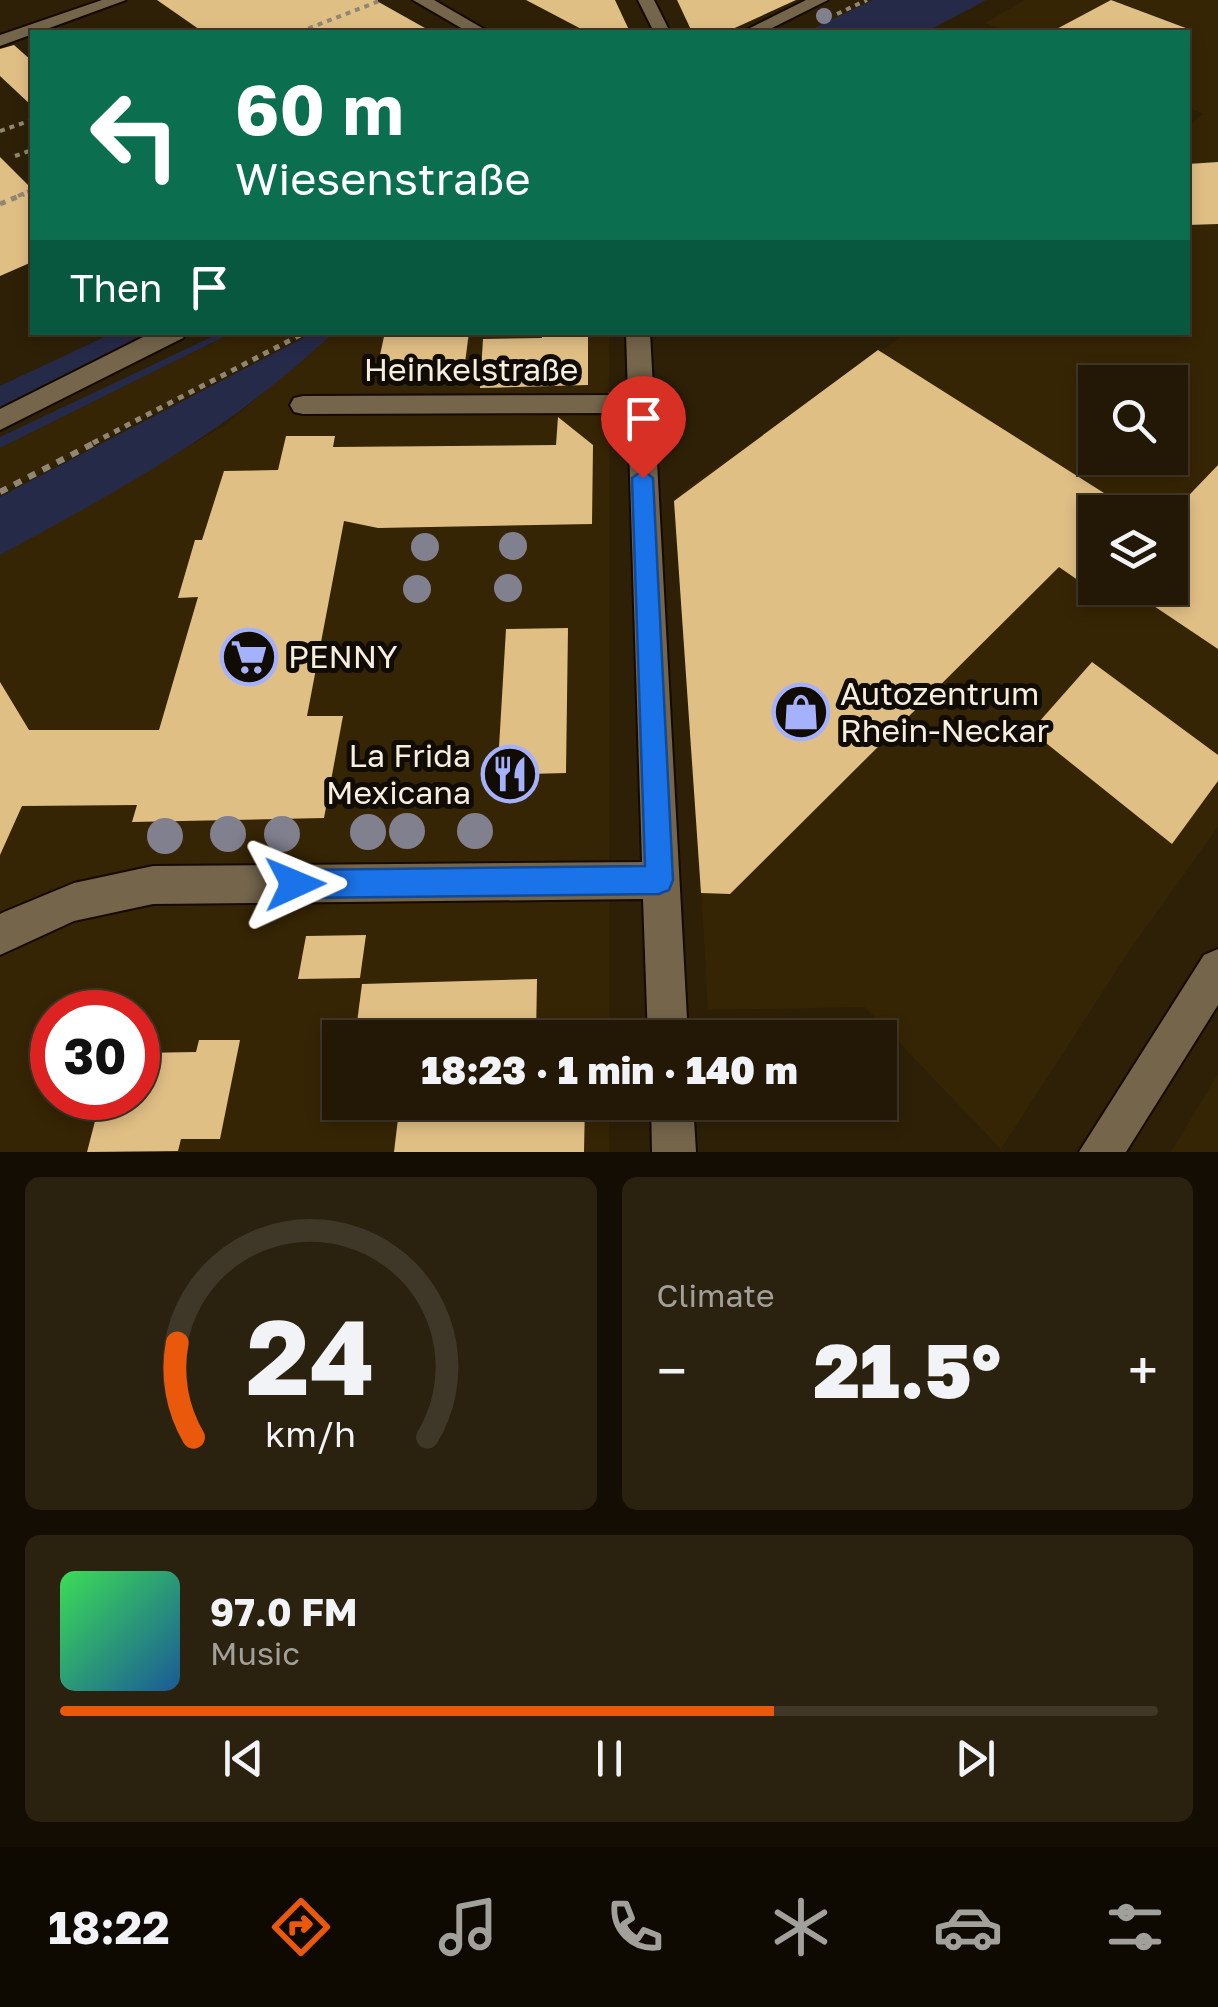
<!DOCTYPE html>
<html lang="en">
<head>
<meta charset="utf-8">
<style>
  body { margin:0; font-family:"Golos Text",sans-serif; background:#2a210f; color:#f1f3f6; height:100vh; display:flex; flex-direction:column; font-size:38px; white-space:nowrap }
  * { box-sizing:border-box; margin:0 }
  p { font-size:32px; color:#a2a09a }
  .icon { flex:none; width:55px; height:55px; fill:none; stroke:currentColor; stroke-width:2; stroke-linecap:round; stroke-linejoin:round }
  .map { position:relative; height:1152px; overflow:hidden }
  .drawer { display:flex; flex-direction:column; gap:25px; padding:25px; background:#130d03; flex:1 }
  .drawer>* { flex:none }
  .top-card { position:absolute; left:30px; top:30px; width:1160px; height:305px; border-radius:0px; box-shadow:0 5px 15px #0003,0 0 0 2px #3f3727; background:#0b6e4f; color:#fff; overflow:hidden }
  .fabs { position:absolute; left:1078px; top:365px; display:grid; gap:20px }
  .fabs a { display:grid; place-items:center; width:110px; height:110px; border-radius:0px; background:#221805; box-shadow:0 5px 15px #0003,0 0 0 2px #3f3727; font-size:50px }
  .speed { position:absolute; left:30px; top:990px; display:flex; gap:20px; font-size:50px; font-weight:700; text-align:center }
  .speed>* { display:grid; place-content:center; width:130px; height:130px; border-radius:50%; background:#221805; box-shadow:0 5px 15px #0003,0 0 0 2px #3f3727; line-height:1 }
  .speed .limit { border:15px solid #d22; background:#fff; color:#111 }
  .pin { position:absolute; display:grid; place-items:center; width:85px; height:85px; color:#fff; margin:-102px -42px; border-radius:50% 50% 50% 0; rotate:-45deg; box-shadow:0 0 10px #0007 }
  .pin .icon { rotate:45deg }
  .me { position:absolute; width:110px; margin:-55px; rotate:89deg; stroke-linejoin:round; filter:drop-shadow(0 0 8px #0008) }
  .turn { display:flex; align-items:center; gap:35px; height:210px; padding:0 40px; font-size:45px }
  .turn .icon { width:130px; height:130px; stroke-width:2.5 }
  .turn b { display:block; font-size:70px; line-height:85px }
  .then { display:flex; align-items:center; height:95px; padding:0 40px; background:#0003; gap:20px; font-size:38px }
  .big { font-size:75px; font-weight:800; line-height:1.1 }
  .drawer .widget { flex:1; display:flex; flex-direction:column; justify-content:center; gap:15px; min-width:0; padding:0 35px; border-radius:15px; background:#2a210f }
  .drawer .dial { align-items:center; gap:0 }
  .dial svg { height:260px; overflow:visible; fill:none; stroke:#3f3727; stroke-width:7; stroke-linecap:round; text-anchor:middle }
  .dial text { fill:#f1f3f6; stroke:none }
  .song { display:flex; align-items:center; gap:30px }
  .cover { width:120px; height:120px; border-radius:15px; background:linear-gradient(135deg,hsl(130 70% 55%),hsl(210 70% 35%)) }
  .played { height:10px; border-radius:5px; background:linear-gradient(90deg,#ea580c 65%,#3f3727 65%) }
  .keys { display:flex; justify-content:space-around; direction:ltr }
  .heat { display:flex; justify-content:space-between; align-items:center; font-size:55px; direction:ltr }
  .drawer .tiles { flex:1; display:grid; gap:25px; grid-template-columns:1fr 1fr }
  .widget:last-child { grid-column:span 2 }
  .trip { position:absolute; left:322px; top:1020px; width:575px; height:100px; border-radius:0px; background:#221805; box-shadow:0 5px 15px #0003,0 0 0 2px #3f3727; font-weight:800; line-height:100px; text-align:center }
  .dock { display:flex; height:160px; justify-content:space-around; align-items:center; background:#0e0a02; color:#a2a09a }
  .dock .icon { width:70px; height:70px }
  .dock .active { color:#ea580c }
  .dock b { font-size:45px; color:#f1f3f6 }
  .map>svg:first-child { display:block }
  .built { fill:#362504; fill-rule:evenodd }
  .green { fill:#262a49 }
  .building { fill:#e0bf85 }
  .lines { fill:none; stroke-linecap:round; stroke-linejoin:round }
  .minor-casing { stroke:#150900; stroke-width:4 }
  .path-far2 { stroke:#918672; stroke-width:4; stroke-dasharray:5 5; stroke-linecap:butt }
  .path-far1 { stroke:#918672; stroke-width:5; stroke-dasharray:6 6; stroke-linecap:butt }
  .path { stroke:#918672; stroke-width:6; stroke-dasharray:8 8; stroke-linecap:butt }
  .minor { fill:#74654b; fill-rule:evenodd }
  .tree { fill:#81808f }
  .route { fill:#1a73e8; stroke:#114b97; stroke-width:2.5 }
  .labels { text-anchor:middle; stroke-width:10; stroke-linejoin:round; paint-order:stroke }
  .street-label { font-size:32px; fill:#f7eedf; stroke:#100b03 }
  .poi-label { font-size:32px; fill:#f7eedf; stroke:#100b03; text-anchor:start }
</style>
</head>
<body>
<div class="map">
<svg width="1218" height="1152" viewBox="0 0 1218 1152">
  <rect width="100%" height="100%" fill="#2d2007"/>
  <g class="built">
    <path d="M1025,0H1218V827L1131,948L1001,1149L865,1007L708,1010L679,494L906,333L1188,332V126L1203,114L1188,107V32H1009L985,23ZM1095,382H1170V458H1095ZM1095,512H1170V588H1095Z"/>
    <polygon points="233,333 305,333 0,492 0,448"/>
    <path d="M333,333H609V1037L340,1038V1102L609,1103V1152H0V555L224,426ZM52,1012H138V1098H52Z"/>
    <polygon points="1218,1074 1218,1152 1171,1152"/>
  </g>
  <g class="green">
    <polygon points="873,0 986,0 926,32 806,32"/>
    <polygon points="113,333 154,333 0,409 0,386"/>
    <polygon points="220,333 232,333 0,448 0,437"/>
    <path d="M313,333H333C228,432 125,487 0,555V497Z"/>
  </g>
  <g class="building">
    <polygon points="157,0 375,0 432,32 203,32"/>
    <polygon points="526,0 615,0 629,30 587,32"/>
    <polygon points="677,0 796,0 726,32 692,32"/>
    <polygon points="1111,0 1191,30 1190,32 1051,32"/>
    <polygon points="14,45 32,61 32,106 0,76 0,49"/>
    <polygon points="0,157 32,189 32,262 0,276"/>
    <polygon points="1218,162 1218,224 1188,225 1188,164"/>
    <polygon points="385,332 469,332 465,363 378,364"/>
    <polygon points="542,332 588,332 588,385 480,388 483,339 542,338"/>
    <polygon points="878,350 1134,512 1095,512 1095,592 1059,567 730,894 701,893 674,501"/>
    <polygon points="558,417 593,445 592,524 378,528 344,521 307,716 343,716 324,818 132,822 137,805 22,806 0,855 0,682 29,730 159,730 198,597 178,598 195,540 202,540 224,471 278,470 286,436 335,436 333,447 556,445"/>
    <polygon points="1218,465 1218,649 1127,588 1170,588 1170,515"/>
    <polygon points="568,628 566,773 529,774 528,797 496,798 506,629"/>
    <polygon points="1092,662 1218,755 1218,781 1172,844 1031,731"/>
    <polygon points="366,935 360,978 298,979 306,936"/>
    <polygon points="537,979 536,1038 355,1038 362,984"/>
    <polygon points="199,1040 240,1040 220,1139 181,1139 178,1151 87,1152 101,1098 138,1098 138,1053 196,1052"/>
    <polygon points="400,1102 585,1102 584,1152 394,1152"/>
  </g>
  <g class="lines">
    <g class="minor-casing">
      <g id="minor">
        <polygon points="102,0 126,0 0,46 0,35"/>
        <polygon points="413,0 434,0 489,32 468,32"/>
        <polygon points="638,0 654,0 670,32 654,32"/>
        <polygon points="806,0 828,0 764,32 742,32"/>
        <polygon points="153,332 186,332 183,338 0,430 0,409"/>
        <polygon points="626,332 650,332 688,1038 648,1038 643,899 153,904 74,921 0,955 0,914 4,912 74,883 153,866 642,862 628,413 303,414 294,412 290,405 294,398 303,396 628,395"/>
        <polygon points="1218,949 1218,1005 1126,1152 1079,1152 1204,955"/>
        <polygon points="651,1102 693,1102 696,1152 652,1152"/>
      </g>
    </g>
    <g class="path-far2">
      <polyline points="837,14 867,0"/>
      <polyline points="299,32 382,0"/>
      <polyline points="0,131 32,120"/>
      <polyline points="15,156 32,150"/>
      <polyline points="18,196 32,190"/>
    </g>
    <g class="path-far1">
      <polyline points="0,204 24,194"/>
      <polyline points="93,443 306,332"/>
    </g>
    <polyline class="path" points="0,492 98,441"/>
    <use href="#minor" class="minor"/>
  </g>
  <g class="tree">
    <circle cx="824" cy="16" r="8"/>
    <circle cx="513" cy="546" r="14"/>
    <circle cx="425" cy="547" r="14"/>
    <circle cx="508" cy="588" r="14"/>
    <circle cx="417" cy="589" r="14"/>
    <circle cx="407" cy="831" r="18"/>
    <circle cx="475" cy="831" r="18"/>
    <circle cx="368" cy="832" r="18"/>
    <circle cx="228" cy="834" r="18"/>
    <circle cx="282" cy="834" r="18"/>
    <circle cx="165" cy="836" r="18"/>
  </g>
  <polygon class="route" points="643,470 653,478 673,880 669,890 659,894 295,898 285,894 281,884 285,874 295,870 645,866 632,478"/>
  <defs>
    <g id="supermarket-ring" transform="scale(2.875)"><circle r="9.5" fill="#100b03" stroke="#a6b1fc" stroke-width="1.5"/><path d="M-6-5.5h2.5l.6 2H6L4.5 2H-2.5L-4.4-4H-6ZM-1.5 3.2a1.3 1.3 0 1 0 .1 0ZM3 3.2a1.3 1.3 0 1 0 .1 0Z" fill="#a6b1fc"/></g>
    <g id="shop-ring" transform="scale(2.875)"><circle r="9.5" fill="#100b03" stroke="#a6b1fc" stroke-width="1.5"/><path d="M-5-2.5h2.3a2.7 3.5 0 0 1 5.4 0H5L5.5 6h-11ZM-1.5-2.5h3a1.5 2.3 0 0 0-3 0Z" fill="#a6b1fc"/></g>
    <g id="restaurant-ring" transform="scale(2.875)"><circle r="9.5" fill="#100b03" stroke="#a6b1fc" stroke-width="1.5"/><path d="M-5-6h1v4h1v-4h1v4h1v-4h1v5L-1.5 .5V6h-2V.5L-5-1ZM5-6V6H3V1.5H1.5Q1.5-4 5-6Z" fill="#a6b1fc"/></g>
  </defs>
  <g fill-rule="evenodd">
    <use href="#supermarket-ring" x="249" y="657"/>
    <use href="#shop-ring" x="801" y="712"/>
    <use href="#restaurant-ring" x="510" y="774"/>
  </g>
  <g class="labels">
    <g class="street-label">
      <text x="471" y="381">Heinkelstraße</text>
    </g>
    <g class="poi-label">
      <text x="288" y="668">PENNY</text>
      <text x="840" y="705">Autozentrum<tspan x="840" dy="37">Rhein-Neckar</tspan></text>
      <text x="471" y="767" text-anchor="end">La Frida<tspan x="471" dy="37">Mexicana</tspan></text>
    </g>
  </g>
</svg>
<div class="fabs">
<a><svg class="icon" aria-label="search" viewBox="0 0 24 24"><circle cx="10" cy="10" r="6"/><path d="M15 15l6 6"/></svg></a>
<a><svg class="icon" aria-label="layers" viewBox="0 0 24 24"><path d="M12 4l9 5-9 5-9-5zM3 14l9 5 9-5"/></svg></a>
</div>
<div class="speed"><div class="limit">30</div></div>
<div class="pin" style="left:643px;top:478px;background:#d93025"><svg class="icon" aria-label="arrive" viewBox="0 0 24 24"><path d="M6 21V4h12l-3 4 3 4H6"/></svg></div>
<svg class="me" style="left:295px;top:884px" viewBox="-20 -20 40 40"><path d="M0-17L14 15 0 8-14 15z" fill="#1a73e8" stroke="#fff" stroke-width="4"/></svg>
<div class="trip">18:23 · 1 min · 140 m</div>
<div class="top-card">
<div class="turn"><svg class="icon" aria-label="left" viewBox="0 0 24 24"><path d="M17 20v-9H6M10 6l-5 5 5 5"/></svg><div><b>60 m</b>Wiesenstraße</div></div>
<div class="then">Then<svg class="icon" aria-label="arrive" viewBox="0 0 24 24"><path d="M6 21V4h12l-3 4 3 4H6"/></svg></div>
</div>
</div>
<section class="drawer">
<div class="tiles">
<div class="widget dial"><svg viewBox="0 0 100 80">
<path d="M14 69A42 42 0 1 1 86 69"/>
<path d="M14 69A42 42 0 0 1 9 40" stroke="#ea580c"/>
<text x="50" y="56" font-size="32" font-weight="700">24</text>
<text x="50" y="72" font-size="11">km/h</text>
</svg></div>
<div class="widget"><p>Climate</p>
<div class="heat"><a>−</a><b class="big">21.5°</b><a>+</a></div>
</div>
<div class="widget">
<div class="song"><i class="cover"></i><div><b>97.0 FM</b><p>Music</p></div></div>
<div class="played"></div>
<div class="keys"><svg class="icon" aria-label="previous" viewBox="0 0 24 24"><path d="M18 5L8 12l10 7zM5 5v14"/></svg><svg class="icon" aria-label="pause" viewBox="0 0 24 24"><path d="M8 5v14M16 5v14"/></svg><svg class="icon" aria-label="next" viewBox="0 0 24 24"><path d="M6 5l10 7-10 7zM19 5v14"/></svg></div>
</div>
</div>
</section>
<nav class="dock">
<b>18:22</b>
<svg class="icon active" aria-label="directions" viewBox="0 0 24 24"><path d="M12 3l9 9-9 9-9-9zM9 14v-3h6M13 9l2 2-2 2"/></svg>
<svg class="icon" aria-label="music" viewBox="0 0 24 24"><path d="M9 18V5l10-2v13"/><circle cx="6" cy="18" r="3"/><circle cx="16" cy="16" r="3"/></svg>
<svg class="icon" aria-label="phone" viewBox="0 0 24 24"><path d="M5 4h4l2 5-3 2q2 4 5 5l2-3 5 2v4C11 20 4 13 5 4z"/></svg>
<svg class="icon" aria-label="climate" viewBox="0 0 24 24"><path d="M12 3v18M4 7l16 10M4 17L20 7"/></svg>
<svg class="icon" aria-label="car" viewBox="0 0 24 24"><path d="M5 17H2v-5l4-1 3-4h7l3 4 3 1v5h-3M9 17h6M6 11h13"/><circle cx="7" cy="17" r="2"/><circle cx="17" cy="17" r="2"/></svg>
<svg class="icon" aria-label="filters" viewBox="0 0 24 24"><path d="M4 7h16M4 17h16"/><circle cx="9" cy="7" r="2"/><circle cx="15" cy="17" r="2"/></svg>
</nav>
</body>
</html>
